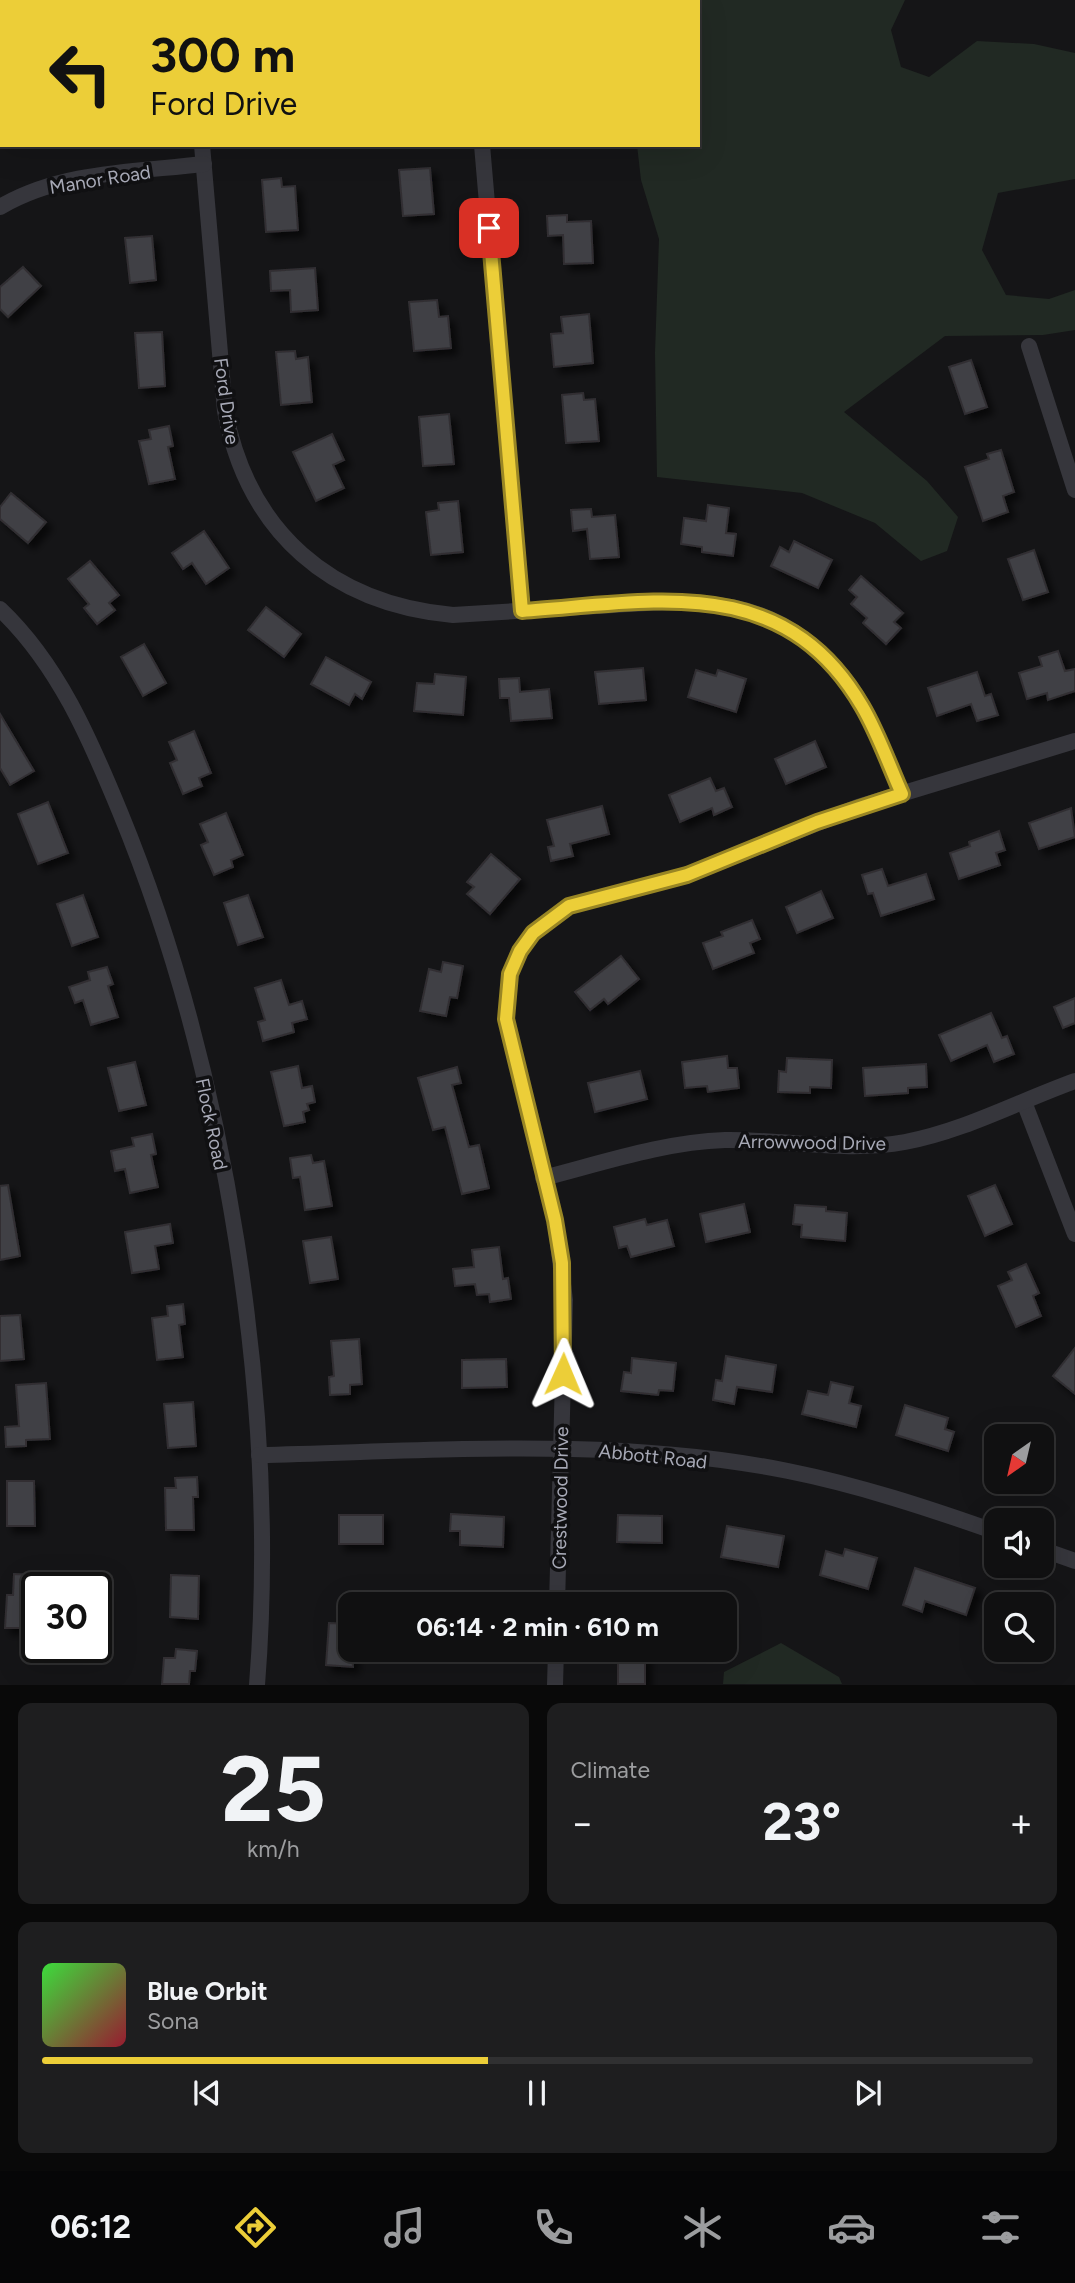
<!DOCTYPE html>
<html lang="en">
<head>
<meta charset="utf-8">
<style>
  body { margin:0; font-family:Figtree,sans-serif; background:#1e1e1f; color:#f1f3f6; height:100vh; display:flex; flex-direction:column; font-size:26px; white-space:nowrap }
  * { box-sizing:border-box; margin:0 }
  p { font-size:23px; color:#9c9d9f }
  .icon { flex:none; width:38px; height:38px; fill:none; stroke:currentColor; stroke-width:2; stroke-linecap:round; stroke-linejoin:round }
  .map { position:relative; height:1685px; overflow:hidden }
  .side { display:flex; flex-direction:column; gap:18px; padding:18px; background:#090909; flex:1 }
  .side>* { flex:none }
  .banner { position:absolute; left:0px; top:0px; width:700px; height:147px; box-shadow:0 7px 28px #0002,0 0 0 2px #303031; background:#ecce38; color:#111; overflow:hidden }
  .needle { width:46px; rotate:214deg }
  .tools { position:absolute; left:984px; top:1424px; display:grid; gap:14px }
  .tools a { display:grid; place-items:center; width:70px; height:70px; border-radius:14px; background:#101011; box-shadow:0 7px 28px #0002,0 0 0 2px #303031; font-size:35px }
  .speed { position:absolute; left:21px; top:1572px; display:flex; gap:14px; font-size:35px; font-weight:700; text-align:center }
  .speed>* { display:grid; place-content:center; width:91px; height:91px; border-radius:50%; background:#101011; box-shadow:0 7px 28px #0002,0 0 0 2px #303031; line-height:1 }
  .speed .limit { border:4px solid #111; border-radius:10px; background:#fff; color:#111 }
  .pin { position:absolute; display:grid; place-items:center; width:60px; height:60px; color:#fff; margin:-30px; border-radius:14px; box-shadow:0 4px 10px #0006 }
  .me { position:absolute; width:77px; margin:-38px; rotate:1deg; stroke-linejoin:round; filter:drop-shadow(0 0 5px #0008) }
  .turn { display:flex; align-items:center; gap:24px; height:147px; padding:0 35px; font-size:32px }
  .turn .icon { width:91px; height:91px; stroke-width:2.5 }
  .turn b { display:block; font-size:49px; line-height:60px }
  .big { font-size:52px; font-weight:700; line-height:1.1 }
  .side .widget { flex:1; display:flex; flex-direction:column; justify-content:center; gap:10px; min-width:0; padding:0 24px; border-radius:14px; background:#1e1e1f }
  .side .dial { align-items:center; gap:0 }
  .dial b { font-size:91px; line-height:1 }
  .song { display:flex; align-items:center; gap:21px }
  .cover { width:84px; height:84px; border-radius:10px; background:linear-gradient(135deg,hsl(120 70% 55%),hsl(350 70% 35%)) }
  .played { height:7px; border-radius:4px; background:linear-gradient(90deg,#ecce38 45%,#303031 45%) }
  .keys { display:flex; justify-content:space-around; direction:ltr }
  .heat { display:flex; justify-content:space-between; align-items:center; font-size:38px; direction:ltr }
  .side .tiles { flex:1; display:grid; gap:18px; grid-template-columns:1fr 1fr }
  .widget:last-child { grid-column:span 2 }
  .trip { position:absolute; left:338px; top:1592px; width:399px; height:70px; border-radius:14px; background:#101011; box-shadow:0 7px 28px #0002,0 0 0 2px #303031; font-weight:700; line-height:70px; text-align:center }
  .dock { display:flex; height:112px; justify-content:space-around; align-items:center; background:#060607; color:#9c9d9f }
  .dock .icon { width:49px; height:49px }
  .dock .selected { color:#ecce38 }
  .dock b { font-size:32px; color:#f1f3f6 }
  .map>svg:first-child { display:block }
  .green { fill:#212923 }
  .building { fill:#3f3f44; stroke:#302f33; stroke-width:2; filter:url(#shadow) }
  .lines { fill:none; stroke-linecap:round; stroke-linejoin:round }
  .minor { stroke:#36363c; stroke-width:16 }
  .route-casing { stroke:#998624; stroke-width:18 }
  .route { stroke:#ecce38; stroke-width:12 }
  .labels { text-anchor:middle; stroke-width:7; stroke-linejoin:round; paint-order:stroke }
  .street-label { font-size:19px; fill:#a7a9b6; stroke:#101012 }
</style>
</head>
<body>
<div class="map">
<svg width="1075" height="1685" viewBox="0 0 1075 1685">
  <defs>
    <filter id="shadow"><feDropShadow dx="6" dy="6" stdDeviation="3.5" flood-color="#0009"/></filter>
  </defs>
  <rect width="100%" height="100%" fill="#151517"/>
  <g class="green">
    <polygon points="621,0 905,0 891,30 901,67 929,77 977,41 1034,44 1075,53 1075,179 998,193 982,250 1006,295 1049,299 1075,290 1075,330 1043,335 945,336 844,412 927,481 958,517 947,551 921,561 875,523 802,493 657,477 655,353 659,239 641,180 637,145 698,145 698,2"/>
    <polygon points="781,1643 839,1677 842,1684 723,1684 724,1672"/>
  </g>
  <g class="building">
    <polygon points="430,168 434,214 403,216 399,170"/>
    <polygon points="281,178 282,187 295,186 298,230 266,232 262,180"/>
    <polygon points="567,215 567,222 591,221 593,263 564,264 563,235 548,236 547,216"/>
    <polygon points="152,236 156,280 130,283 125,238"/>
    <polygon points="23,267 41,286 8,317 0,309 0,287"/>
    <polygon points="315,268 318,310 291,312 290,290 271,291 270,271"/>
    <polygon points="437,300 439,317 448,316 451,348 414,351 409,302"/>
    <polygon points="589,314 593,363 554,367 551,334 563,333 561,317"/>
    <polygon points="162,332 165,386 139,388 135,333"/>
    <polygon points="295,351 296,359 308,357 312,402 281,405 276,352"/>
    <polygon points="971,360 987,407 965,414 949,367"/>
    <polygon points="583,393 584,400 595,399 599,441 566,443 562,395"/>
    <polygon points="449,414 454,464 423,466 419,417"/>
    <polygon points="169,426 173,446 168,447 175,479 149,484 139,441 151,439 149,430"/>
    <polygon points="332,434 344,460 333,465 344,488 316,501 293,452"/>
    <polygon points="1001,450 1014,492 1003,496 1008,512 983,521 965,467 989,459 987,454"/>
    <polygon points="11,493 46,522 28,543 0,519 0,507"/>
    <polygon points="458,501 463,552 431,555 426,512 439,510 438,503"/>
    <polygon points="708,505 729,508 726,533 736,534 733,556 702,552 702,547 681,544 684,518 706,521"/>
    <polygon points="591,509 592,517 615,515 619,557 590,559 587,529 573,531 571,510"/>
    <polygon points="204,531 229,568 206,584 192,563 183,569 172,553"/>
    <polygon points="794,541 832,560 818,588 771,566 780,547 789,552"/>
    <polygon points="1034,550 1048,592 1023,600 1008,559"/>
    <polygon points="90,561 119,595 109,603 115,610 97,624 84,608 89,604 68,579"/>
    <polygon points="861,576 903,613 894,622 901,628 886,644 863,623 867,618 851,604 857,597 849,590"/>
    <polygon points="266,607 301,634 284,657 248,630"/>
    <polygon points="144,644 166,683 143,696 121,657"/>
    <polygon points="1058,651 1065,671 1075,669 1075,691 1048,700 1047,693 1027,699 1019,673 1042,666 1039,657"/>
    <polygon points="326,657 371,682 362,699 355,694 349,705 311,684"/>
    <polygon points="643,668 646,700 599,704 595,672"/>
    <polygon points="696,670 716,676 718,670 746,679 736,712 688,697"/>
    <polygon points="977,672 985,696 991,694 998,715 977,721 971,704 937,716 928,688"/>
    <polygon points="435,674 466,677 463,715 414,711 417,683 434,684"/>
    <polygon points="519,678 520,692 549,689 552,718 511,721 509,698 500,698 499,679"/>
    <polygon points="0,714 34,771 10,785 0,768"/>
    <polygon points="194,731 211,773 199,778 202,786 183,794 170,763 177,760 169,742"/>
    <polygon points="815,741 826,767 786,784 775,759"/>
    <polygon points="710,778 716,791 724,788 732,807 714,815 712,808 680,822 669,795"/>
    <polygon points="48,802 68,853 38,864 18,814"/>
    <polygon points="602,806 609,834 570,844 573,856 551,861 548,847 554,846 547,820"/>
    <polygon points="1071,808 1075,837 1039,849 1029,823"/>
    <polygon points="226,813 243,855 231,860 233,867 214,875 201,845 208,842 200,824"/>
    <polygon points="999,831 1005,850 996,853 1000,865 959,879 950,853 970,846 969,842"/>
    <polygon points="491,854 520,879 490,914 467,894 474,887 467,882"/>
    <polygon points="882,869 888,886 926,874 934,899 881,916 873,893 868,894 862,875"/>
    <polygon points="821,891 833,918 797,933 786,907"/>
    <polygon points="83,895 98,937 72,946 57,904"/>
    <polygon points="248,895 263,937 238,945 224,903"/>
    <polygon points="752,920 760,939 750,943 754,953 713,969 703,943 723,936 721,932"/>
    <polygon points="621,956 639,979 608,1004 604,999 590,1010 575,992"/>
    <polygon points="443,962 463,966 457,998 450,997 446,1016 420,1011 429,969 441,972"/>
    <polygon points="107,967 113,984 108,986 118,1017 91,1025 83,1000 75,1003 69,987 90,980 88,972"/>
    <polygon points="281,980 289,1005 302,1001 307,1019 292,1023 294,1032 263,1041 258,1022 265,1020 255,988"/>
    <polygon points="1075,998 1075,1023 1063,1028 1054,1007"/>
    <polygon points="991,1013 1002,1038 1007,1036 1014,1054 994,1062 987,1045 951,1061 939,1035"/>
    <polygon points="727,1056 728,1068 737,1068 739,1088 708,1092 707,1086 685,1088 682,1062"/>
    <polygon points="787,1058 832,1060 831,1088 810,1087 810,1093 778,1092 779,1071 786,1072"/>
    <polygon points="135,1062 146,1105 119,1111 108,1068"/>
    <polygon points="926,1064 927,1087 908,1088 908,1093 865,1096 863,1068"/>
    <polygon points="298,1066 302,1088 312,1086 315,1102 307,1104 309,1110 303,1112 305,1122 284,1126 271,1072"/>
    <polygon points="457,1067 461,1083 452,1085 469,1147 479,1145 489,1188 462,1194 445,1127 433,1130 418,1078"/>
    <polygon points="640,1071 647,1099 595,1112 588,1083"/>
    <polygon points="152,1134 156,1154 151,1155 158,1187 130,1193 125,1169 115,1171 111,1151 134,1146 132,1138"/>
    <polygon points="311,1155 313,1163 324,1161 332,1206 305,1210 300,1177 293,1178 290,1158"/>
    <polygon points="8,1185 20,1256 0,1260 0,1186"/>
    <polygon points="995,1185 1012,1224 985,1236 968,1196"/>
    <polygon points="744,1204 750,1232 706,1242 700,1214"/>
    <polygon points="795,1205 826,1207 826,1211 847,1213 845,1241 801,1237 802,1225 793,1224"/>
    <polygon points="645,1219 647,1225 667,1220 674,1246 631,1257 627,1246 619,1248 614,1227"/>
    <polygon points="170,1224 173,1243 155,1246 159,1269 132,1273 125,1232"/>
    <polygon points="331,1237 338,1279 310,1283 303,1241"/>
    <polygon points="499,1247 503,1279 508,1278 511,1299 490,1302 489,1294 477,1295 475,1284 455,1286 453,1269 474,1267 472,1250"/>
    <polygon points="1026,1264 1039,1293 1033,1296 1041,1316 1016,1327 998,1286 1012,1280 1008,1272"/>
    <polygon points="183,1304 185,1324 179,1325 183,1357 157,1360 152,1318 168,1316 167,1306"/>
    <polygon points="20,1315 24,1359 0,1361 0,1316"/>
    <polygon points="359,1339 362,1384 350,1385 350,1394 330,1395 329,1377 334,1376 331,1341"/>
    <polygon points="1075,1348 1075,1394 1053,1376"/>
    <polygon points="726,1356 776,1365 772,1392 737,1387 734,1404 713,1400 716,1380 722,1381"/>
    <polygon points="632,1358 676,1363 673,1391 659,1390 658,1395 621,1391 624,1372 631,1373"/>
    <polygon points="506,1359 507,1387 462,1388 462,1360"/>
    <polygon points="831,1382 853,1387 849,1403 861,1406 856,1427 802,1414 808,1391 828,1395"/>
    <polygon points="46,1383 50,1439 26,1440 26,1446 6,1447 5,1427 19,1426 16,1385"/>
    <polygon points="193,1402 196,1446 168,1448 164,1404"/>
    <polygon points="905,1405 948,1418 945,1429 954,1432 948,1451 896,1435"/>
    <polygon points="197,1477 198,1497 193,1497 194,1530 166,1530 165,1488 176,1488 175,1478"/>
    <polygon points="7,1481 34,1481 35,1526 7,1526"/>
    <polygon points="451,1514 504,1517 503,1547 460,1545 460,1531 450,1531"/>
    <rect x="339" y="1515" width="44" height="29"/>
    <polygon points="618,1515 662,1516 662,1543 617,1542"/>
    <polygon points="727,1526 784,1536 778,1567 721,1557"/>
    <polygon points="845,1549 877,1558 868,1589 820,1575 826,1551 843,1556"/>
    <polygon points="915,1568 975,1588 966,1615 925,1601 922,1612 903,1605"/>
    <polygon points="14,1574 37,1575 37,1619 28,1619 28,1628 5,1628 7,1595 13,1595"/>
    <polygon points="171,1575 199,1576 198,1619 170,1617"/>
    <polygon points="329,1623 350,1624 353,1667 326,1665"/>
    <polygon points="176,1649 197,1651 195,1671 190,1671 189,1684 162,1684 164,1658 175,1658"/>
    <rect x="618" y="1656" width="27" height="28"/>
  </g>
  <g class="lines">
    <g class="minor">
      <polyline points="190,0 190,2"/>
      <polyline points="470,0 470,2"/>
      <path d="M202,145L225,411C248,532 331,604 453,615C501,612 549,609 597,606C697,599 775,592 845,679C871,712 885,756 902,794"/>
      <polyline points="482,145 522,611"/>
      <path d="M0,207C61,171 136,172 204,164"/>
      <polyline points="1029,346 1075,490"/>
      <path d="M0,609C58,664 90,739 120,812C226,1070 279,1407 257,1685"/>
      <polyline points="1024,1102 1075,1234"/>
      <path d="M543,1178C602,1163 664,1142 725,1140C785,1139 846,1153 905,1142C964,1131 1019,1101 1075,1081"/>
      <path d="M259,1455C435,1451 614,1436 788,1471C858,1485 928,1508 996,1532"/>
      <polyline points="1041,1549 1075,1561"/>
      <polyline points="557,1605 565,1300 555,1220 506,1019 510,974 520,951 533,933 569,906 687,875 858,807 1075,741"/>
      <polyline points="555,1685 556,1650"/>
    </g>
  </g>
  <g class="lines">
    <g class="route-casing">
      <path id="route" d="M489,228L522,611C653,602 783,571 862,706C878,733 889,765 902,794L817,822L687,875L569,906L533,933L520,951L510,974L506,1019L555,1220L562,1263L563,1374"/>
    </g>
    <use href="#route" class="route"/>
  </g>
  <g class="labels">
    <g class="street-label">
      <text transform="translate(100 179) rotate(-9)" y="7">Manor Road</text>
      <text transform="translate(227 401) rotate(82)" y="7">Ford Drive</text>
      <text transform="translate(212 1124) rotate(78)" y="7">Flock Road</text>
      <text transform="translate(812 1142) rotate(1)" y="7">Arrowwood Drive</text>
      <text transform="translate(653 1456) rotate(6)" y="7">Abbott Road</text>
      <text transform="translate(560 1498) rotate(-89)" y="7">Crestwood Drive</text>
    </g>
  </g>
</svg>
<div class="tools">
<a><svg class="needle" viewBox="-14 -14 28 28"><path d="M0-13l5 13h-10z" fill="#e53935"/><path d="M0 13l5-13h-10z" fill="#9c9d9f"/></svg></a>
<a><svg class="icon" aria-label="sound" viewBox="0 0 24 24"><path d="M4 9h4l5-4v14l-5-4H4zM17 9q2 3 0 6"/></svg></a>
<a><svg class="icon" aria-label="search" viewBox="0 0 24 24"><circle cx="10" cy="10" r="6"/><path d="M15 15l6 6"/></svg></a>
</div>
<div class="speed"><div class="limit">30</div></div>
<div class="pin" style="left:489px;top:228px;background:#d93025"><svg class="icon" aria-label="arrive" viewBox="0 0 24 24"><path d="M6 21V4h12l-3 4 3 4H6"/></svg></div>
<svg class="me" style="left:563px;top:1374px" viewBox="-20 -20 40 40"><path d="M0-17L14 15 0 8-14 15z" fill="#ecce38" stroke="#fff" stroke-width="4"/></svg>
<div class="trip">06:14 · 2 min · 610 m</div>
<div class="banner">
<div class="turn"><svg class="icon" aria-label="left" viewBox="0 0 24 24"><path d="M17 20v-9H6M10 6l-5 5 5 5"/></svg><div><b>300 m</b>Ford Drive</div></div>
</div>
</div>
<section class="side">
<div class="tiles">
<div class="widget dial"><b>25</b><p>km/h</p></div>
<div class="widget"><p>Climate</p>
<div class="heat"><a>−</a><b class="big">23°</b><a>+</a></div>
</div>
<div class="widget">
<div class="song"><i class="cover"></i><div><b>Blue Orbit</b><p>Sona</p></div></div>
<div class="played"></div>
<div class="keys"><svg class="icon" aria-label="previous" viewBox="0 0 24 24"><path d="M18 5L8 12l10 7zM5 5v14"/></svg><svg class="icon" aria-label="pause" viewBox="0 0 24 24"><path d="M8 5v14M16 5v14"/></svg><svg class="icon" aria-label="next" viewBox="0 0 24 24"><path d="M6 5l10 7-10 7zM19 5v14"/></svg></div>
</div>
</div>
</section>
<nav class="dock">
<b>06:12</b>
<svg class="icon selected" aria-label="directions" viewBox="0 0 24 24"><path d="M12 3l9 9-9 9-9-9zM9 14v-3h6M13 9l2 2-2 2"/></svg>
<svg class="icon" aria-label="music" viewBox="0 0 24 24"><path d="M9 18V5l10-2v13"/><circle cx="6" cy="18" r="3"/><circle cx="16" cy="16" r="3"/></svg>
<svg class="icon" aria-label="phone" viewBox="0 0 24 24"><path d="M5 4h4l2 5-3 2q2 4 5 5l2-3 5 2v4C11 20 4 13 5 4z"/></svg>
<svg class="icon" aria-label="climate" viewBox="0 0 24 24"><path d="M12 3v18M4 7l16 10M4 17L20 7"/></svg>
<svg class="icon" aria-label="car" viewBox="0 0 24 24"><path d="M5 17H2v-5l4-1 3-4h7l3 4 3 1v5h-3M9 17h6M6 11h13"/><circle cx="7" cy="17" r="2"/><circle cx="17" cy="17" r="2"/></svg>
<svg class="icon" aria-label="filters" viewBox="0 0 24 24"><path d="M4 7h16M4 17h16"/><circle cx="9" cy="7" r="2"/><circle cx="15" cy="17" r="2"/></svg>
</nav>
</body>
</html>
